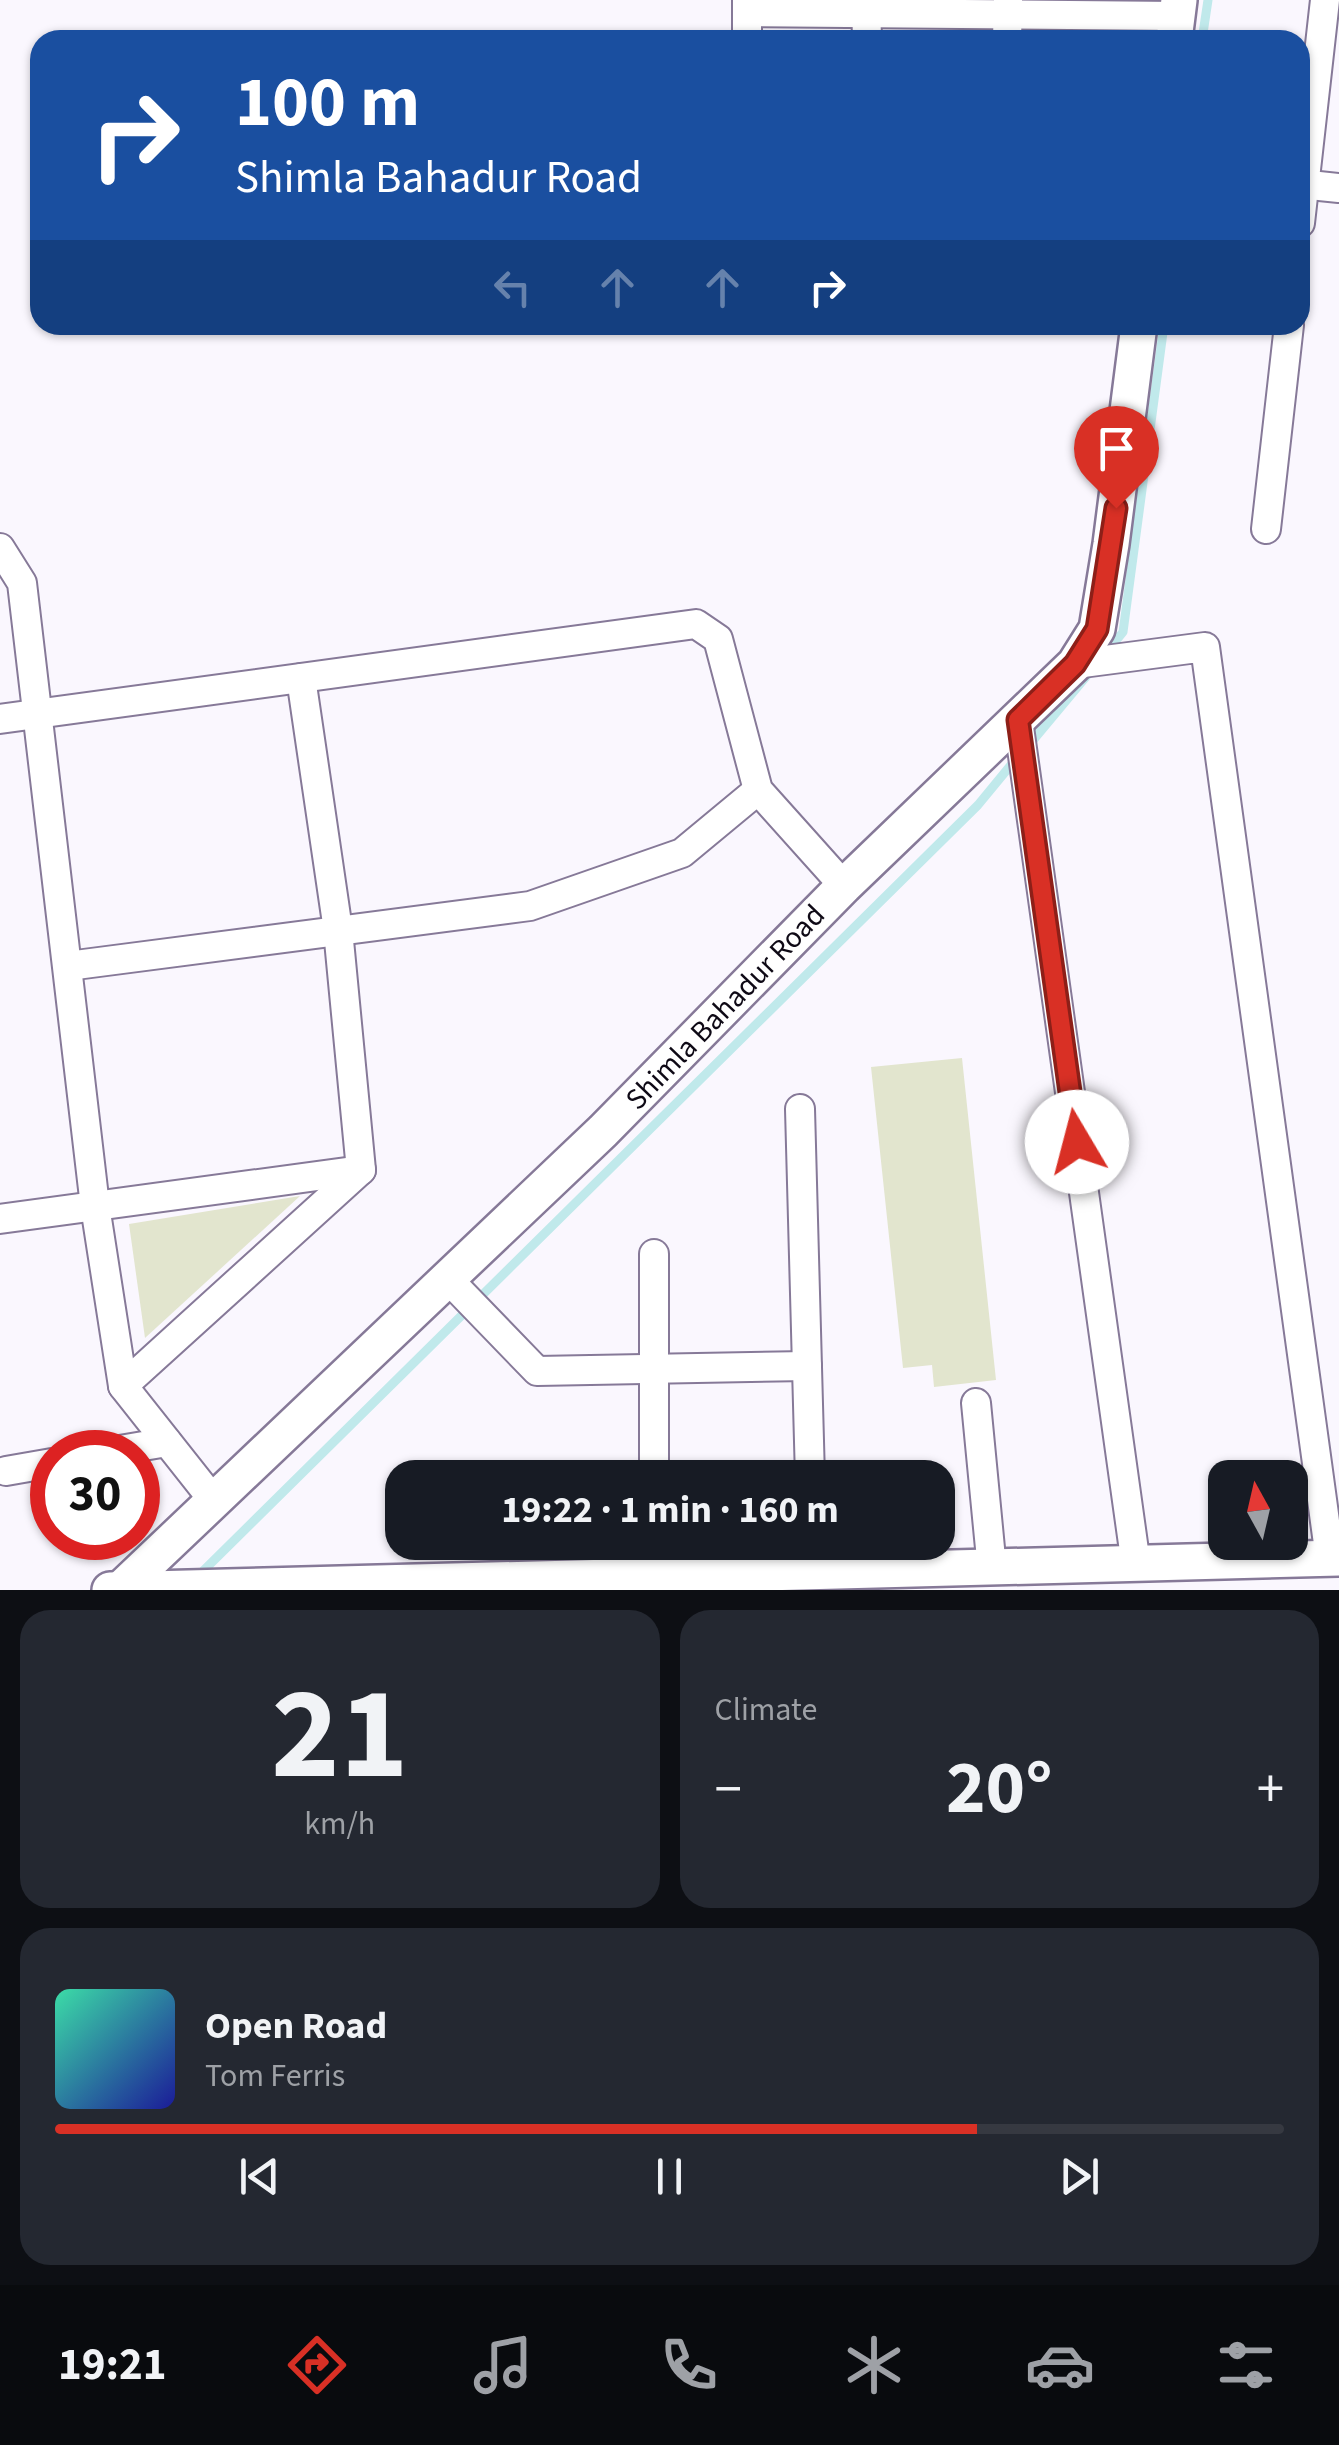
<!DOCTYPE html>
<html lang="en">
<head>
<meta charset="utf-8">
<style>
  body { margin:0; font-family:"Source Sans 3",sans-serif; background:#242831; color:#f1f3f6; height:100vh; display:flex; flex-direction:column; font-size:38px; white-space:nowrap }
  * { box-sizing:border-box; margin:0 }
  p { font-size:32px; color:#9ea1a6 }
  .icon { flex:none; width:55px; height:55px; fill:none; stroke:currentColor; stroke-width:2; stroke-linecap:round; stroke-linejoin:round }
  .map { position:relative; height:1590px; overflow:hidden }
  .side { display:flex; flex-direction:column; gap:20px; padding:20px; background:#0d0f14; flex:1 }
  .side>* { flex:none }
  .guide { position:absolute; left:30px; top:30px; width:1280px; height:305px; border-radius:30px; box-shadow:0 2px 8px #0004; background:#1a4fa0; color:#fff; overflow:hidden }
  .needle { width:65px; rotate:352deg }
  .fabs { position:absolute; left:1208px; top:1460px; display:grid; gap:20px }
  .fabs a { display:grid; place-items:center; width:100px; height:100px; border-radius:20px; background:#171b24; box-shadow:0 2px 8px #0004; font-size:50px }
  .speed { position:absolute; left:30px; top:1430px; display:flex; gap:20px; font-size:50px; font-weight:700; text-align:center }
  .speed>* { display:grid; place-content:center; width:130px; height:130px; border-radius:50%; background:#171b24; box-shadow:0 2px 8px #0004; line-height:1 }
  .speed .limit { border:15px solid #d22; background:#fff; color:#111 }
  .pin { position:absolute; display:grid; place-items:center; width:85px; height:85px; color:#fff; margin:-102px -42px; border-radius:50% 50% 50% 0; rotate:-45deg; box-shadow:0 0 10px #0007 }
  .pin .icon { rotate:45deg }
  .me { position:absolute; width:110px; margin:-55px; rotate:352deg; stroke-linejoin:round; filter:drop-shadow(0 0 8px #0008) }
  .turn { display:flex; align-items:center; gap:35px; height:210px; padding:0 40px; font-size:45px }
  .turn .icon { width:130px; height:130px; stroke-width:2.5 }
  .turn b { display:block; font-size:70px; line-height:85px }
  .lanes { display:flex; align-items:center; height:95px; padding:0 40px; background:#0003; justify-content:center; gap:50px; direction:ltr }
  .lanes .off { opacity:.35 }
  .big { font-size:75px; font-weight:700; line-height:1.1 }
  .side .tile { flex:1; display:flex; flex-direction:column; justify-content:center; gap:15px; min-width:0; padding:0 35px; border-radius:30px; background:#242831 }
  .side .dial { align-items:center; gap:0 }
  .dial b { font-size:130px; line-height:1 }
  .song { display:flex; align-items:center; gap:30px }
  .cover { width:120px; height:120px; border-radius:15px; background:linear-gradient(135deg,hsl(160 70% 55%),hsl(240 70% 35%)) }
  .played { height:10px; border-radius:5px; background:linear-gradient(90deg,#d93025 75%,#363941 75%) }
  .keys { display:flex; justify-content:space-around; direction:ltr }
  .heat { display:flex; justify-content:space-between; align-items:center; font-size:55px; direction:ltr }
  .side .tiles { flex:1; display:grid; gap:20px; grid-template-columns:1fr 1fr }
  .tile:last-child { grid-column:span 2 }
  .trip { position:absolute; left:385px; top:1460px; width:570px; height:100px; border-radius:30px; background:#171b24; box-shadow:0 2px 8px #0004; font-weight:700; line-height:100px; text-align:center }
  .tabs { display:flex; height:160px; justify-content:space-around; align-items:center; background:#090b0e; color:#9ea1a6 }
  .tabs .icon { width:70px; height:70px }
  .tabs .current { color:#d93025 }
  .tabs b { font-size:45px; color:#f1f3f6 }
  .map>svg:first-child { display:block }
  .green { fill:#e2e5ce }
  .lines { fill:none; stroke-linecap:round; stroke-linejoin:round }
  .stream { stroke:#c0e9eb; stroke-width:9 }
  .minor-casing { stroke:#867998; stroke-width:32 }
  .tertiary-casing { stroke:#867998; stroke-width:40 }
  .minor { stroke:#fff; stroke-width:28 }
  .tertiary { stroke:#fff; stroke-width:35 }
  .route-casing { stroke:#8d1f18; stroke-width:25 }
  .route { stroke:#d93025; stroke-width:18 }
  .labels { text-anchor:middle; stroke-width:9; stroke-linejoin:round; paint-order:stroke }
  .street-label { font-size:30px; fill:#0e0915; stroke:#fff }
</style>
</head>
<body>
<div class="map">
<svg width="1339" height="1590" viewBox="0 0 1339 1590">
  <rect width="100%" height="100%" fill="#faf7fe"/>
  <g class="green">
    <polygon points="962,1058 996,1380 934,1387 932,1365 903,1368 871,1067"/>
    <polygon points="300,1196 145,1338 129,1224"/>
  </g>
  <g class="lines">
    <g class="stream">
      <polyline points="1202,40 1208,0"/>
      <polyline points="1106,653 1123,632 1164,325"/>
      <polyline points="1029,745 1089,673"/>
      <polyline points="198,1576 978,805 1015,760"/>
    </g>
    <g class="minor-casing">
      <g id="minor">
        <polyline points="866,0 867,40"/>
        <polyline points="748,12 1177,16"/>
        <polyline points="747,40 747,0"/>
        <polyline points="1007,40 1008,0"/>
        <polyline points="1300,184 1339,188"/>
        <polyline points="1300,223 1325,0"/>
        <polyline points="1266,529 1289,325"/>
        <polyline points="0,548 22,583 95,1206 123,1386 214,1501"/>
        <polyline points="1075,664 1205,647 1330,1558"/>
        <polyline points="0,719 696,624 718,639 758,790 844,886"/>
        <polyline points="1018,720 1136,1565"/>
        <polyline points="68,966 530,906 682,853 758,790"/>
        <polyline points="800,1109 810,1478"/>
        <polyline points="0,1219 361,1170"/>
        <polyline points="448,1279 537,1371 807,1366"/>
        <polyline points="123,1386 361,1170 338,930 301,678"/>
        <polyline points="976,1403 992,1569"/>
        <polyline points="108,1452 167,1442"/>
        <polyline points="6,1471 52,1463"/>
        <polyline points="654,1473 654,1254"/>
        <polyline points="811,1542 812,1574"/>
      </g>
    </g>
    <g class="tertiary-casing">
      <g id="tertiary">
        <polyline points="1174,40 1179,0"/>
        <polyline points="122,1588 603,1131 844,886 1075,664 1097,629 1111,544 1139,325"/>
        <polyline points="110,1590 1339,1558"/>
      </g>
    </g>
    <use href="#minor" class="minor"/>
    <use href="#tertiary" class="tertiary"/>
  </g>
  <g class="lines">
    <g class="route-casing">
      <polyline id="route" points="1077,1142 1018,720 1075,664 1097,629 1116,508"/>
    </g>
    <use href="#route" class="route"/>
  </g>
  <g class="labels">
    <g class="street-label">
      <text transform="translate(725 1007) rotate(-46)" y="10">Shimla Bahadur Road</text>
    </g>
  </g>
</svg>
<div class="fabs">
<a><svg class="needle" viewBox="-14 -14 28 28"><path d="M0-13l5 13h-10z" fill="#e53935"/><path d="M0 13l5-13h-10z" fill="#9ea1a6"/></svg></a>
</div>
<div class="speed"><div class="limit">30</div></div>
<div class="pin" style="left:1116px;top:508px;background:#d93025"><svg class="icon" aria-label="arrive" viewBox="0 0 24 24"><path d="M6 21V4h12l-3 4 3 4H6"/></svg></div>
<svg class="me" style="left:1077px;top:1142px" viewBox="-20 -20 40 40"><circle r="19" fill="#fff"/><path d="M0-13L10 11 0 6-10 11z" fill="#d93025"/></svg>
<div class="trip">19:22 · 1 min · 160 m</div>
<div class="guide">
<div class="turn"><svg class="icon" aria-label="right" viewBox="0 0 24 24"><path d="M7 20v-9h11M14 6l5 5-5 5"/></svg><div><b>100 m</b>Shimla Bahadur Road</div></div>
<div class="lanes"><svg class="icon off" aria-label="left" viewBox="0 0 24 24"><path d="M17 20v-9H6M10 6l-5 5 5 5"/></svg><svg class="icon off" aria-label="ahead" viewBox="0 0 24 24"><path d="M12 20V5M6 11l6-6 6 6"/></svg><svg class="icon off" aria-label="ahead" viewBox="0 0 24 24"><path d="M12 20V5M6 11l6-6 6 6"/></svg><svg class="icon" aria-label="right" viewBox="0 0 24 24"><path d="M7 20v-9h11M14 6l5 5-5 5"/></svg></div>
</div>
</div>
<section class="side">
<div class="tiles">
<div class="tile dial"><b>21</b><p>km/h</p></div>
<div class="tile"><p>Climate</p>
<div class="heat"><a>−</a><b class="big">20°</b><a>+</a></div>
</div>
<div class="tile">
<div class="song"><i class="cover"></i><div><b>Open Road</b><p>Tom Ferris</p></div></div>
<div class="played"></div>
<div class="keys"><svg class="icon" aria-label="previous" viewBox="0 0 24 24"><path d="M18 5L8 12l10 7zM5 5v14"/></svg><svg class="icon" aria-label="pause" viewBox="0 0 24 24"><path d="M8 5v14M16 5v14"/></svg><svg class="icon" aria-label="next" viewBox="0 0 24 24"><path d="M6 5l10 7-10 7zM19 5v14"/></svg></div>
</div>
</div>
</section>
<nav class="tabs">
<b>19:21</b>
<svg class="icon current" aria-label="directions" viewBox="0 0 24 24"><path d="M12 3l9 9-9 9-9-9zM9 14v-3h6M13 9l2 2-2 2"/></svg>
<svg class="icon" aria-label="music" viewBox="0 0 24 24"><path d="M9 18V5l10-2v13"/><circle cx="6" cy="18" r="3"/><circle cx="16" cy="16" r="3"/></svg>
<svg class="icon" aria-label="phone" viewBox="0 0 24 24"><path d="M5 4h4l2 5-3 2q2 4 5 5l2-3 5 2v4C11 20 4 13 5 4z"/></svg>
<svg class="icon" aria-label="climate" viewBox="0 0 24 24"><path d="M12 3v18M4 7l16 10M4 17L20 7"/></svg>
<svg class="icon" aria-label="car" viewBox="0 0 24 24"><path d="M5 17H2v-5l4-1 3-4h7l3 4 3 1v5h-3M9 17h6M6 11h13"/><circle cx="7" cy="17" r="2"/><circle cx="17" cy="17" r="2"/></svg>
<svg class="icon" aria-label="filters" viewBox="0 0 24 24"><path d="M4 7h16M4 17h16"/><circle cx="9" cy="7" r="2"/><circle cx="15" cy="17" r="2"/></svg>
</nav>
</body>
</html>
